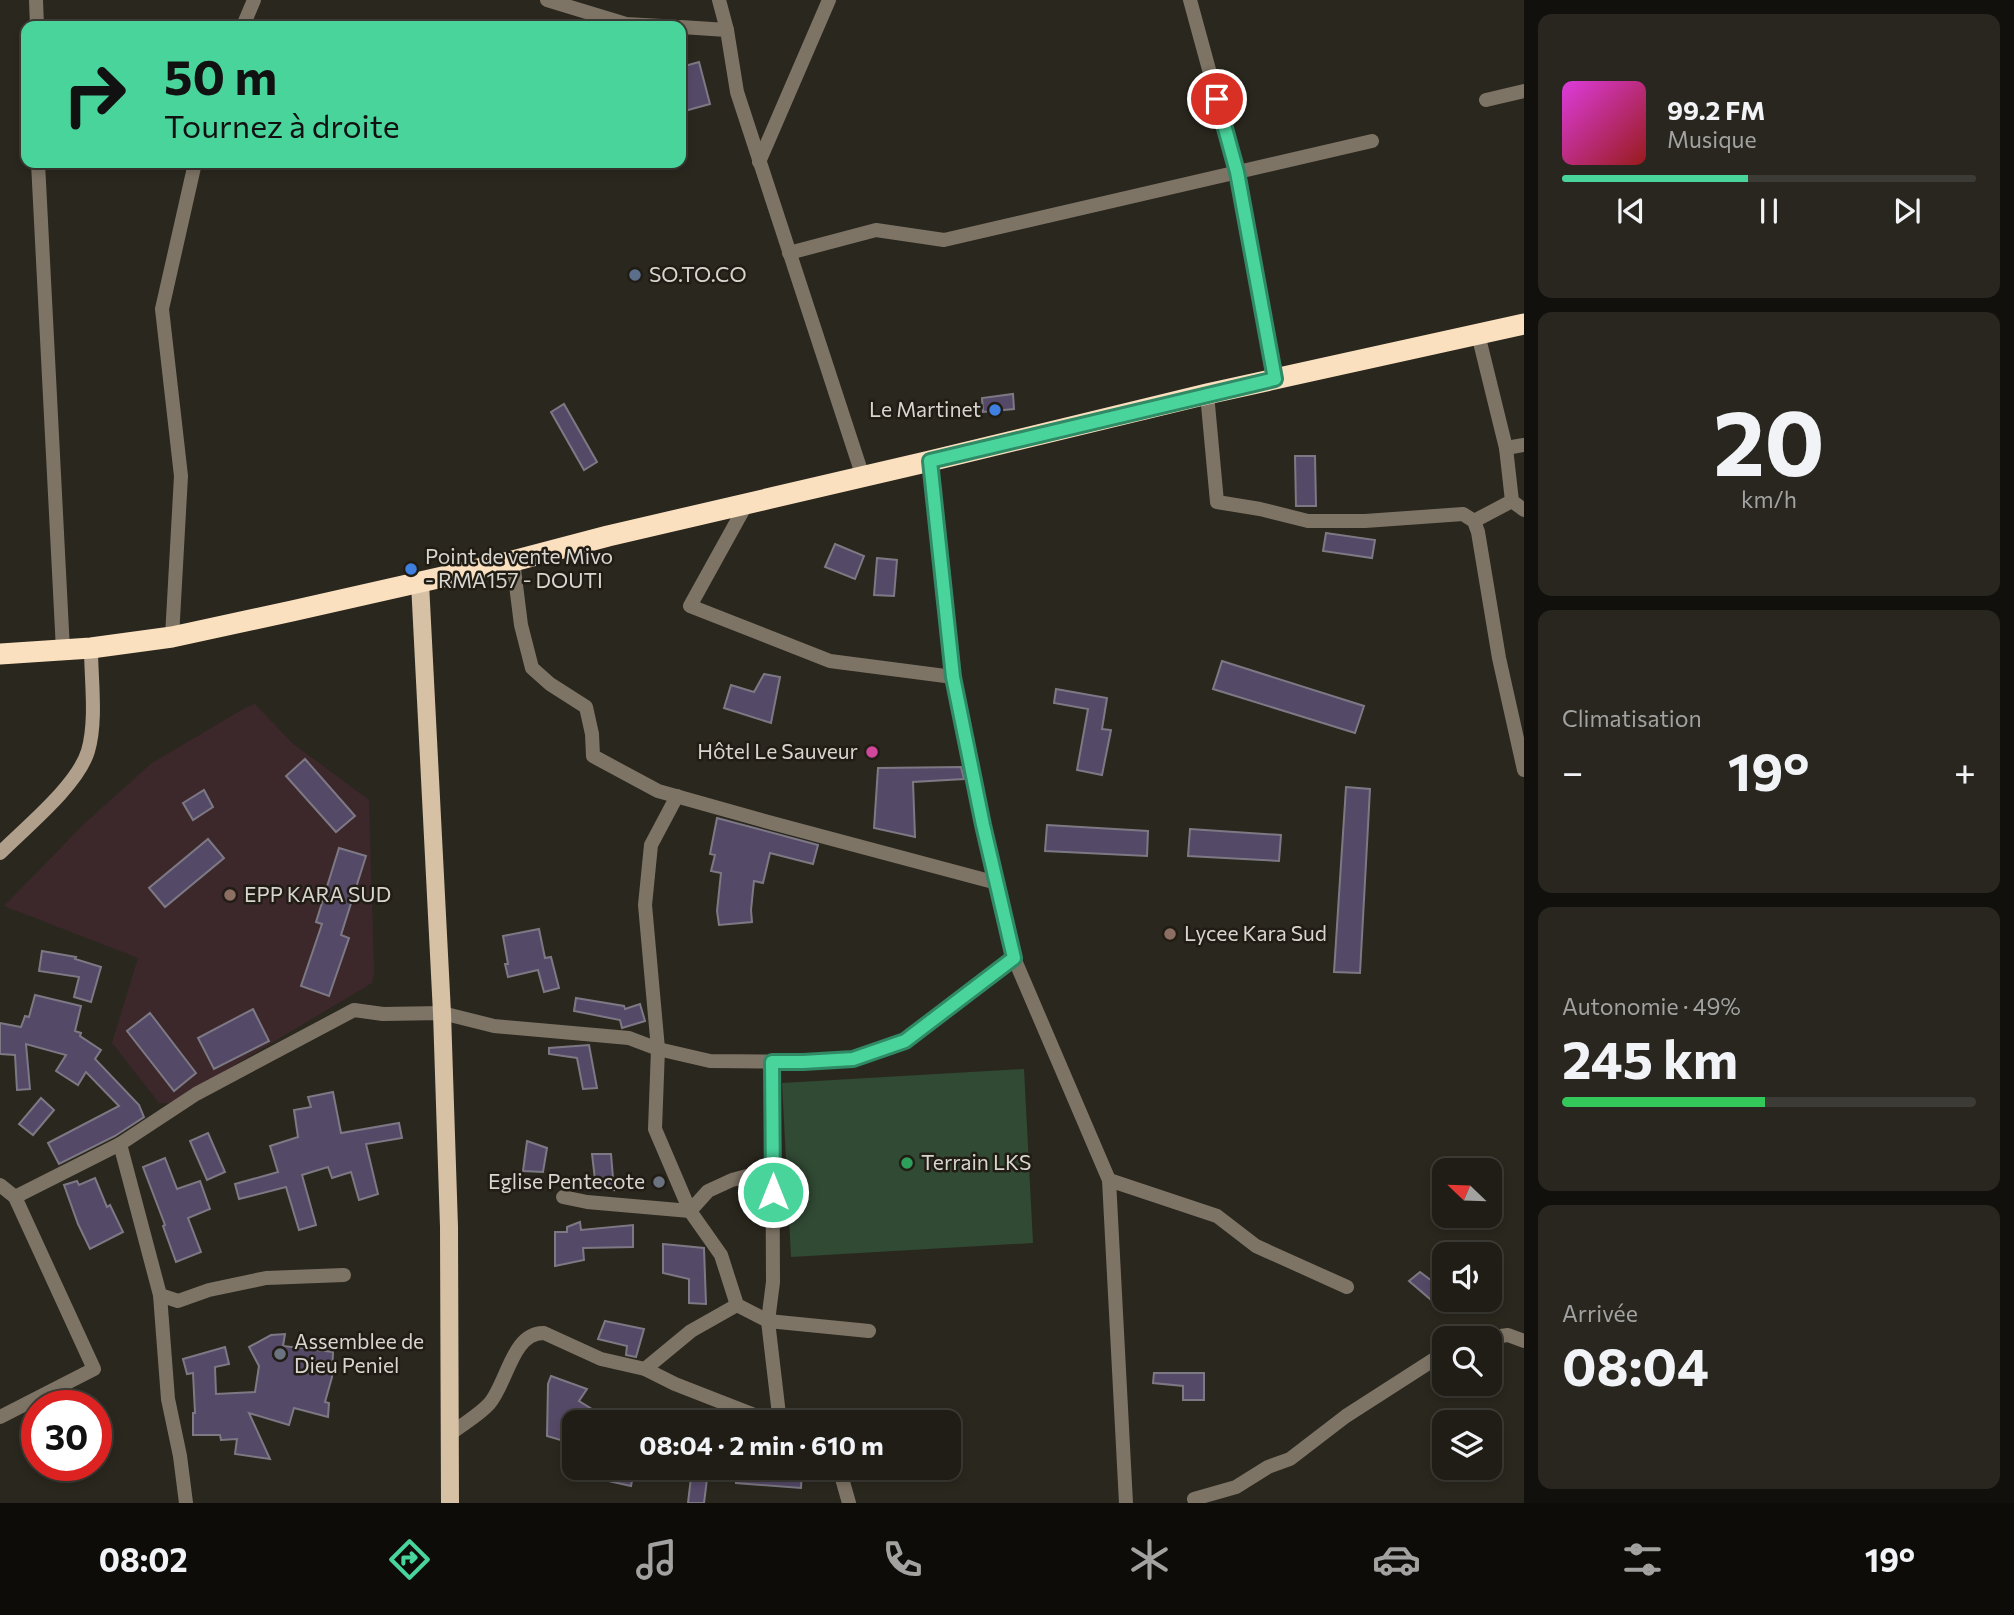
<!DOCTYPE html>
<html lang="fr">
<head>
<meta charset="utf-8">
<style>
  body { margin:0; font-family:Commissioner,sans-serif; background:#28261f; color:#f1f3f6; height:100vh; display:flex; flex-direction:column; font-size:26px; white-space:nowrap }
  * { box-sizing:border-box; margin:0 }
  p { font-size:23px; color:#a2a2a1 }
  .icon { flex:none; width:38px; height:38px; fill:none; stroke:currentColor; stroke-width:2; stroke-linecap:round; stroke-linejoin:round }
  .map { position:relative; flex:1; overflow:hidden }
  .sheet { display:flex; flex-direction:column; gap:14px; padding:14px; background:#12100c; width:490px }
  .sheet>* { flex:none }
  .guide { position:absolute; left:21px; top:21px; width:665px; height:147px; border-radius:14px; box-shadow:0 4px 10px #0003,0 0 0 2px #3d3b35; background:#49d49c; color:#111; overflow:hidden }
  .needle { width:46px; rotate:293deg }
  .tools { position:absolute; left:1432px; top:1158px; display:grid; gap:14px }
  .tools a { display:grid; place-items:center; width:70px; height:70px; border-radius:14px; background:#201d16; box-shadow:0 4px 10px #0003,0 0 0 2px #3d3b35; font-size:35px }
  .speed { position:absolute; left:21px; top:1390px; display:flex; gap:14px; font-size:35px; font-weight:700; text-align:center }
  .speed>* { display:grid; place-content:center; width:91px; height:91px; border-radius:50%; background:#201d16; box-shadow:0 4px 10px #0003,0 0 0 2px #3d3b35; line-height:1 }
  .speed .limit { border:10px solid #d22; background:#fff; color:#111 }
  .pin { position:absolute; display:grid; place-items:center; width:60px; height:60px; color:#fff; margin:-30px; border:4px solid #fff; border-radius:50%; box-shadow:0 2px 7px #0007 }
  .me { position:absolute; width:77px; margin:-38px; rotate:0deg; stroke-linejoin:round; filter:drop-shadow(0 0 5px #0008) }
  .turn { display:flex; align-items:center; gap:24px; height:147px; padding:0 28px; font-size:32px }
  .turn .icon { width:91px; height:91px; stroke-width:2.5 }
  .turn b { display:block; font-size:49px; line-height:60px }
  .big { font-size:52px; font-weight:700; line-height:1.1 }
  .sheet .card { flex:1; display:flex; flex-direction:column; justify-content:center; gap:10px; min-width:0; padding:0 24px; border-radius:14px; background:#28261f }
  .sheet .dial { align-items:center; gap:0 }
  .dial b { font-size:91px; line-height:1 }
  .song { display:flex; align-items:center; gap:21px }
  .cover { width:84px; height:84px; border-radius:10px; background:linear-gradient(135deg,hsl(300 70% 55%),hsl(0 70% 35%)) }
  .played { height:7px; border-radius:4px; background:linear-gradient(90deg,#49d49c 45%,#3d3b35 45%) }
  .keys { display:flex; justify-content:space-around; direction:ltr }
  .heat { display:flex; justify-content:space-between; align-items:center; font-size:38px; direction:ltr }
  .charge { height:10px; border-radius:5px; background:linear-gradient(90deg,#34c759 49%,#3d3b35 0) }
  .trip { position:absolute; left:562px; top:1410px; width:399px; height:70px; border-radius:14px; background:#201d16; box-shadow:0 4px 10px #0003,0 0 0 2px #3d3b35; font-weight:700; line-height:70px; text-align:center }
  .tabs { display:flex; height:112px; justify-content:space-around; align-items:center; background:#0d0c09; color:#a2a2a1 }
  .tabs .icon { width:49px; height:49px }
  .tabs .on { color:#49d49c }
  .tabs b { font-size:32px; color:#f1f3f6 }
  main { display:flex; flex:1; min-height:0 }
  .map>svg:first-child { display:block }
  .education { fill:#3c282b }
  .green { fill:#314a34 }
  .building { fill:#554968; stroke:#7d7984; stroke-width:2 }
  .lines { fill:none; stroke-linecap:round; stroke-linejoin:round }
  .street { stroke:#7e7466; stroke-width:14 }
  .secondary { stroke:#b09f8a; stroke-width:14 }
  .primary { stroke:#d7c1a5; stroke-width:18 }
  .highway { stroke:#fae0be; stroke-width:21 }
  .route-casing { stroke:#2f8a65; stroke-width:18 }
  .route { stroke:#49d49c; stroke-width:12 }
  .service-dot { fill:#5c6f8a; stroke:#211d15; stroke-width:2.5 }
  .shop-dot { fill:#3f7fe0; stroke:#211d15; stroke-width:2.5 }
  .hotel-dot { fill:#d1479c; stroke:#211d15; stroke-width:2.5 }
  .education-dot { fill:#8d6e63; stroke:#211d15; stroke-width:2.5 }
  .leisure-dot { fill:#2e9e5b; stroke:#211d15; stroke-width:2.5 }
  .worship-dot { fill:#6b7280; stroke:#211d15; stroke-width:2.5 }
  .labels { text-anchor:middle; stroke-width:5; stroke-linejoin:round; paint-order:stroke }
  .poi-label { font-size:21px; fill:#d7d5cf; stroke:#211d15; text-anchor:start }
</style>
</head>
<body>
<main>
<div class="map">
<svg width="1524" height="1503" viewBox="0 0 1524 1503">
  <rect width="100%" height="100%" fill="#2a271e"/>
  <polygon class="education" points="255,704 292,743 369,800 374,973 372,983 171,1103 159,1103 112,1043 138,958 4,906 85,823 152,763 245,708"/>
  <polygon class="green" points="1024,1069 1033,1243 791,1257 782,1083"/>
  <g class="building">
    <polygon points="699,62 710,104 681,112 681,67"/>
    <polygon points="1013,394 1014,409 983,412 982,398"/>
    <polygon points="564,404 597,462 584,470 551,412"/>
    <polygon points="1295,456 1315,456 1316,506 1296,506"/>
    <polygon points="1326,533 1375,540 1372,558 1323,551"/>
    <polygon points="835,544 864,556 855,579 825,567"/>
    <polygon points="877,558 897,560 894,596 874,595"/>
    <polygon points="1222,661 1364,706 1355,733 1213,689"/>
    <polygon points="764,674 780,677 771,723 724,708 731,685 754,692"/>
    <polygon points="1056,689 1107,698 1102,729 1111,730 1102,775 1077,770 1088,709 1054,703"/>
    <polygon points="305,759 355,816 336,832 286,776"/>
    <polygon points="961,767 964,779 913,782 915,837 874,828 878,768"/>
    <polygon points="1346,787 1370,789 1360,973 1334,972"/>
    <polygon points="204,790 213,807 193,820 183,803"/>
    <polygon points="717,818 818,845 813,864 770,853 763,883 754,881 751,910 752,922 719,925 717,911 721,873 711,871 715,855 710,854"/>
    <polygon points="1047,825 1148,831 1147,856 1045,851"/>
    <polygon points="1190,829 1281,835 1279,861 1188,856"/>
    <polygon points="208,839 224,858 165,907 149,888"/>
    <polygon points="339,848 366,856 341,935 349,938 329,996 301,986 322,924 316,922"/>
    <polygon points="539,929 545,958 551,957 559,988 544,992 538,970 508,977 505,964 508,964 503,936"/>
    <polygon points="42,951 76,957 75,959 101,967 91,1002 74,997 79,977 39,971"/>
    <polygon points="35,995 81,1006 75,1031 81,1033 80,1036 101,1050 95,1059 139,1105 144,1117 115,1136 59,1164 48,1143 119,1106 86,1072 78,1085 56,1071 66,1055 26,1044 30,1089 17,1090 15,1055 0,1054 0,1023 21,1027 25,1016 29,1017"/>
    <polygon points="576,998 624,1006 625,1009 640,1004 645,1021 622,1028 620,1020 574,1011"/>
    <polygon points="253,1009 269,1041 214,1069 198,1038"/>
    <polygon points="150,1013 196,1073 174,1091 127,1031"/>
    <polygon points="589,1045 597,1088 583,1089 577,1058 549,1054 549,1048"/>
    <polygon points="333,1092 341,1133 399,1123 402,1138 366,1144 378,1194 359,1200 351,1172 332,1178 328,1167 302,1175 316,1225 299,1230 286,1187 239,1199 235,1184 278,1172 270,1146 298,1137 294,1110 311,1107 308,1097"/>
    <polygon points="41,1098 54,1110 33,1135 19,1124"/>
    <polygon points="208,1133 225,1172 207,1180 190,1141"/>
    <polygon points="527,1141 547,1148 543,1172 523,1171"/>
    <polygon points="592,1154 611,1154 614,1190 596,1188"/>
    <polygon points="165,1158 177,1189 200,1181 210,1209 188,1218 201,1252 176,1262 163,1226 165,1225 143,1167"/>
    <polygon points="95,1178 107,1207 110,1205 123,1232 90,1249 78,1224 64,1185 77,1181 79,1185"/>
    <polygon points="580,1222 581,1230 633,1225 633,1247 583,1248 584,1260 555,1266 555,1232 567,1232 567,1227"/>
    <polygon points="663,1244 704,1248 706,1304 689,1303 689,1279 663,1273"/>
    <polygon points="1420,1272 1444,1290 1444,1311 1409,1281"/>
    <polygon points="605,1321 644,1329 636,1357 626,1355 627,1346 598,1339"/>
    <polygon points="285,1334 283,1346 333,1352 332,1377 325,1402 329,1403 328,1417 294,1408 289,1425 249,1413 270,1459 235,1454 237,1439 221,1440 220,1435 193,1435 193,1413 195,1413 193,1373 187,1374 183,1359 225,1347 229,1364 215,1367 216,1394 255,1392 259,1366 249,1347 271,1335"/>
    <polygon points="1154,1373 1204,1373 1204,1400 1183,1400 1183,1386 1153,1383"/>
    <polygon points="551,1376 587,1389 579,1401 595,1411 593,1423 574,1423 574,1444 547,1436 548,1384"/>
    <polygon points="578,1468 621,1468 634,1471 631,1486 577,1474"/>
    <polygon points="737,1468 802,1468 801,1488 736,1483"/>
    <polygon points="691,1477 707,1479 704,1503 688,1503"/>
  </g>
  <g class="lines">
    <g class="street">
      <polyline points="36,0 37,26"/>
      <polyline points="547,0 626,24 662,26"/>
      <polyline points="719,0 727,30"/>
      <polyline points="1190,0 1237,172 1275,379"/>
      <polyline points="243,26 254,0"/>
      <polyline points="681,27 727,30 737,92 863,477"/>
      <polyline points="1486,100 1524,91"/>
      <polyline points="759,162 829,0"/>
      <polyline points="38,163 63,650"/>
      <polyline points="789,253 876,230 944,240 1372,141"/>
      <polyline points="1478,334 1506,448 1512,501 1524,510"/>
      <polyline points="1207,394 1217,502 1260,509 1308,521 1365,521 1463,514 1474,521 1478,532 1499,658 1524,770"/>
      <polyline points="1506,448 1524,445"/>
      <polyline points="930,461 953,677 983,825 1014,958 1109,1180 1126,1503"/>
      <polyline points="747,503 690,606 830,661 953,677"/>
      <polyline points="1474,521 1512,501"/>
      <polyline points="513,561 521,625 532,668 550,684 586,707 592,734 593,756 658,791 772,823 997,883"/>
      <polyline points="172,637 181,476 162,309 195,163"/>
      <polyline points="677,796 651,845 645,905 658,1049 655,1129 690,1211 721,1255 737,1305 768,1321 869,1331"/>
      <polyline points="772,1062 773,1282 768,1321 780,1423"/>
      <polyline points="120,1144 160,1295 168,1399 180,1456 186,1503"/>
      <polyline points="1109,1180 1217,1216 1256,1246 1347,1287"/>
      <polyline points="0,1185 15,1197 94,1369 0,1417"/>
      <polyline points="15,1197 120,1144 196,1094 354,1010 383,1014 442,1013 494,1026 629,1038 658,1049 710,1061 803,1062 853,1059 905,1040 1014,958"/>
      <polyline points="563,1197 587,1202 690,1211"/>
      <polyline points="690,1211 708,1191 732,1180 773,1169"/>
      <polyline points="160,1295 178,1301 209,1290 266,1278 344,1275"/>
      <polyline points="1479,1339 1508,1335 1524,1341"/>
      <polyline points="645,1369 691,1331 737,1305"/>
      <path d="M449,1435C461,1425 478,1416 489,1404C507,1384 512,1332 544,1333L601,1359L645,1369L675,1384L775,1423"/>
      <polyline points="839,1468 849,1503"/>
      <polyline points="1194,1499 1236,1487 1268,1467 1290,1459 1346,1416 1444,1353"/>
    </g>
    <path class="secondary" d="M0,853C26,827 78,785 88,751C97,720 91,680 91,648"/>
    <polyline class="primary" points="420,583 442,1013 449,1227 450,1503"/>
    <polyline class="highway" points="0,654 91,648 172,637 292,611 513,561 608,536 930,461 1207,394 1524,324"/>
  </g>
  <g class="lines">
    <g class="route-casing">
      <polyline id="route" points="773,1192 772,1062 803,1062 853,1059 905,1041 1014,958 983,825 953,677 930,461 1275,379 1237,172 1217,99"/>
    </g>
    <use href="#route" class="route"/>
  </g>
  <circle class="service-dot" cx="635" cy="275" r="7"/>
  <g class="shop-dot">
    <circle cx="995" cy="410" r="7"/>
    <circle cx="411" cy="569" r="7"/>
  </g>
  <circle class="hotel-dot" cx="872" cy="752" r="7"/>
  <g class="education-dot">
    <circle cx="230" cy="895" r="7"/>
    <circle cx="1170" cy="934" r="7"/>
  </g>
  <circle class="leisure-dot" cx="907" cy="1163" r="7"/>
  <g class="worship-dot">
    <circle cx="659" cy="1182" r="7"/>
    <circle cx="280" cy="1354" r="7"/>
  </g>
  <g class="labels">
    <g class="poi-label">
      <text x="649" y="282">SO.TO.CO</text>
      <text x="981" y="417" text-anchor="end">Le Martinet</text>
      <text x="425" y="564">Point de vente Mivo<tspan x="425" dy="24">- RMA157 - DOUTI</tspan></text>
      <text x="858" y="759" text-anchor="end">Hôtel Le Sauveur</text>
      <text x="244" y="902">EPP KARA SUD</text>
      <text x="1184" y="941">Lycee Kara Sud</text>
      <text x="921" y="1170">Terrain LKS</text>
      <text x="645" y="1189" text-anchor="end">Eglise Pentecote</text>
      <text x="294" y="1349">Assemblee de<tspan x="294" dy="24">Dieu Peniel</tspan></text>
    </g>
  </g>
</svg>
<div class="tools">
<a><svg class="needle" viewBox="-14 -14 28 28"><path d="M0-13l5 13h-10z" fill="#e53935"/><path d="M0 13l5-13h-10z" fill="#a2a2a1"/></svg></a>
<a><svg class="icon" aria-label="sound" viewBox="0 0 24 24"><path d="M4 9h4l5-4v14l-5-4H4zM17 9q2 3 0 6"/></svg></a>
<a><svg class="icon" aria-label="search" viewBox="0 0 24 24"><circle cx="10" cy="10" r="6"/><path d="M15 15l6 6"/></svg></a>
<a><svg class="icon" aria-label="layers" viewBox="0 0 24 24"><path d="M12 4l9 5-9 5-9-5zM3 14l9 5 9-5"/></svg></a>
</div>
<div class="speed"><div class="limit">30</div></div>
<div class="pin" style="left:1217px;top:99px;background:#d93025"><svg class="icon" aria-label="arrive" viewBox="0 0 24 24"><path d="M6 21V4h12l-3 4 3 4H6"/></svg></div>
<svg class="me" style="left:773px;top:1192px" viewBox="-20 -20 40 40"><circle r="17" fill="#49d49c" stroke="#fff" stroke-width="3"/><path d="M0-11L8 9 0 5-8 9z" fill="#fff"/></svg>
<div class="trip">08:04 · 2 min · 610 m</div>
<div class="guide">
<div class="turn"><svg class="icon" aria-label="right" viewBox="0 0 24 24"><path d="M7 20v-9h11M14 6l5 5-5 5"/></svg><div><b>50 m</b>Tournez à droite</div></div>
</div>
</div>
<section class="sheet">
<div class="card">
<div class="song"><i class="cover"></i><div><b>99.2 FM</b><p>Musique</p></div></div>
<div class="played"></div>
<div class="keys"><svg class="icon" aria-label="previous" viewBox="0 0 24 24"><path d="M18 5L8 12l10 7zM5 5v14"/></svg><svg class="icon" aria-label="pause" viewBox="0 0 24 24"><path d="M8 5v14M16 5v14"/></svg><svg class="icon" aria-label="next" viewBox="0 0 24 24"><path d="M6 5l10 7-10 7zM19 5v14"/></svg></div>
</div>
<div class="card dial"><b>20</b><p>km/h</p></div>
<div class="card"><p>Climatisation</p>
<div class="heat"><a>−</a><b class="big">19°</b><a>+</a></div>
</div>
<div class="card"><p>Autonomie · 49%</p><b class="big">245 km</b><div class="charge"></div></div>
<div class="card"><p>Arrivée</p><b class="big">08:04</b></div>
</section>
</main>
<nav class="tabs">
<b>08:02</b>
<svg class="icon on" aria-label="directions" viewBox="0 0 24 24"><path d="M12 3l9 9-9 9-9-9zM9 14v-3h6M13 9l2 2-2 2"/></svg>
<svg class="icon" aria-label="music" viewBox="0 0 24 24"><path d="M9 18V5l10-2v13"/><circle cx="6" cy="18" r="3"/><circle cx="16" cy="16" r="3"/></svg>
<svg class="icon" aria-label="phone" viewBox="0 0 24 24"><path d="M5 4h4l2 5-3 2q2 4 5 5l2-3 5 2v4C11 20 4 13 5 4z"/></svg>
<svg class="icon" aria-label="climate" viewBox="0 0 24 24"><path d="M12 3v18M4 7l16 10M4 17L20 7"/></svg>
<svg class="icon" aria-label="car" viewBox="0 0 24 24"><path d="M5 17H2v-5l4-1 3-4h7l3 4 3 1v5h-3M9 17h6M6 11h13"/><circle cx="7" cy="17" r="2"/><circle cx="17" cy="17" r="2"/></svg>
<svg class="icon" aria-label="filters" viewBox="0 0 24 24"><path d="M4 7h16M4 17h16"/><circle cx="9" cy="7" r="2"/><circle cx="15" cy="17" r="2"/></svg>
<b>19°</b>
</nav>
</body>
</html>
